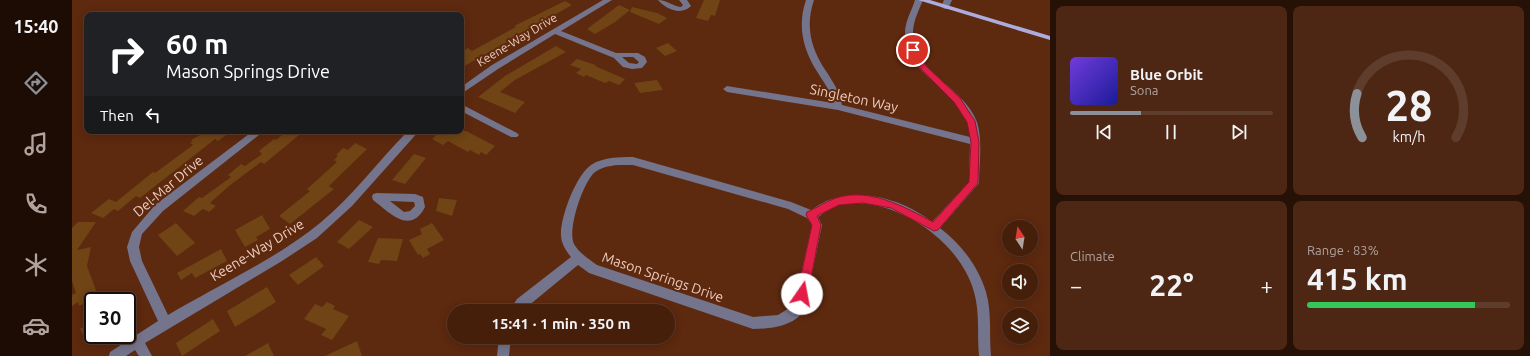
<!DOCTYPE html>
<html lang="en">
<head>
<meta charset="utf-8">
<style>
  body { margin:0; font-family:Ubuntu,sans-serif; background:#4d2714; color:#f1f3f6; height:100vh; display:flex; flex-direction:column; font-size:15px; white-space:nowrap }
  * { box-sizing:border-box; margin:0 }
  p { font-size:13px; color:#b0a29d }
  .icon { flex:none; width:22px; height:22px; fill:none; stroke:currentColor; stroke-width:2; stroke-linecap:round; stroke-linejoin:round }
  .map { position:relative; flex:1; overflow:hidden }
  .side { display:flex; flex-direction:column; gap:6px; padding:6px; background:#261106; width:480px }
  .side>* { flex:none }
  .banner { position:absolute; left:12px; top:12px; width:380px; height:122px; border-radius:8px; box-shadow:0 2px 10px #0003,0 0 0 1px #5e3d2c; background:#202124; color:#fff; overflow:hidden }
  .needle { width:26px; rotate:348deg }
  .tools { position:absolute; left:930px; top:220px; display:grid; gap:8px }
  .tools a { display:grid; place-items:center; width:36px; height:36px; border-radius:50%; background:#461f0b; box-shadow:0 2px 10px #0003,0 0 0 1px #5e3d2c; font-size:20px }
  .speed { position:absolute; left:12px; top:292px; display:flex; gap:8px; font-size:20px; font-weight:700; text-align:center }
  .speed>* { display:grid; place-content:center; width:52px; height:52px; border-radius:50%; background:#461f0b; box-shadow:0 2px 10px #0003,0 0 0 1px #5e3d2c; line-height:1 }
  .speed .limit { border:2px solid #111; border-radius:6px; background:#fff; color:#111 }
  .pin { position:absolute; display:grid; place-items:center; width:34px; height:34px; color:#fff; margin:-17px; border:2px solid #fff; border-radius:50%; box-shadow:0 1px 4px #0007 }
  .me { position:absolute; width:44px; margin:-22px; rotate:12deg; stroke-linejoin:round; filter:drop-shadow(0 0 3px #0008) }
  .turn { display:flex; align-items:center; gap:14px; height:84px; padding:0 16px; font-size:18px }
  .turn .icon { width:52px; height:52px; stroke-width:2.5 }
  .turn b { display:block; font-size:28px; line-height:34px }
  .then { display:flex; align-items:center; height:38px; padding:0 16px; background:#0003; gap:8px; font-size:15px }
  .big { font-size:30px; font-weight:600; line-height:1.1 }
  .side .tile { flex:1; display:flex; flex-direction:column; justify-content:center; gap:6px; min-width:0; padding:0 14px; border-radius:8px; background:#4d2714 }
  .side .dial { align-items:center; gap:0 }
  .dial svg { height:104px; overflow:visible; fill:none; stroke:#5e3d2c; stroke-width:7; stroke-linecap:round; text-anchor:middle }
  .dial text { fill:#f1f3f6; stroke:none }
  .song { display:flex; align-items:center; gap:12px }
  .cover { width:48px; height:48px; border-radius:6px; background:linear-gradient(135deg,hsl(260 70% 55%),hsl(240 70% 35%)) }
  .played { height:4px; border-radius:2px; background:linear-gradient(90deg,#8c9099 35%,#5e3d2c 35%) }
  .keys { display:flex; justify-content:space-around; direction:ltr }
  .heat { display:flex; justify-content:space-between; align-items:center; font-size:22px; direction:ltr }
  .charge { height:6px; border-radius:3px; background:linear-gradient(90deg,#34c759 83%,#5e3d2c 0) }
  .side .tiles { flex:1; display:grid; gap:6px; grid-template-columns:repeat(2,1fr) }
  .trip { position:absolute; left:375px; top:304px; width:228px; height:40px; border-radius:20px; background:#461f0b; box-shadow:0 2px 10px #0003,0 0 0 1px #5e3d2c; font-weight:600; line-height:40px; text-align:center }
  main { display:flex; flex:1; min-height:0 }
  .tab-bar { display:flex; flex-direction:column; width:72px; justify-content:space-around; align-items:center; background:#1c0c04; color:#b0a29d }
  .tab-bar .icon { width:28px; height:28px }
  .tab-bar .active { color:#8c9099 }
  .tab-bar b { font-size:18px; color:#f1f3f6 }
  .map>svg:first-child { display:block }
  .building { fill:#704414 }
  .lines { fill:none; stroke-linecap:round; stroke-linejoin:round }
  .minor { fill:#74748d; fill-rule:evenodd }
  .major { fill:#acacdf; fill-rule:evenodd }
  .route { fill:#e11d48; stroke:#92132f }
  .labels { text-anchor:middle; stroke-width:4; stroke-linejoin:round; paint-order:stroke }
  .far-street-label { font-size:12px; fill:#eecdbf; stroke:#5d290f }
  .street-label { font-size:14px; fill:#eecdbf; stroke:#5d290f }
</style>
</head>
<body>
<main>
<nav class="tab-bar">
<b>15:40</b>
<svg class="icon active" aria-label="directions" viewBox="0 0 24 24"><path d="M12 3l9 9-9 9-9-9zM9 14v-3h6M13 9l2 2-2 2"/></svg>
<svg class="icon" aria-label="music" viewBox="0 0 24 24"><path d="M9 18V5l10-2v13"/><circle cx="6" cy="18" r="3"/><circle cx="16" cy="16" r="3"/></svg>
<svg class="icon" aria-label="phone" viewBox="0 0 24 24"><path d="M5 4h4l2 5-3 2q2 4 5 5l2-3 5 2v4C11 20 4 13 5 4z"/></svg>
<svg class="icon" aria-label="climate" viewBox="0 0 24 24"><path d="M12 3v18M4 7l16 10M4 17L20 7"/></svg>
<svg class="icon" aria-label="car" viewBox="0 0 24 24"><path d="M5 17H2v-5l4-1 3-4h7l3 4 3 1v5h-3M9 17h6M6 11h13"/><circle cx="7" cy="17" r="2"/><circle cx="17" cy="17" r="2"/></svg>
</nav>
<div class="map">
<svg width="978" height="356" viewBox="0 0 978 356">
  <rect width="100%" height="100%" fill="#5d290f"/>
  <g class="building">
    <polygon points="632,0 648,0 643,16 639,15 636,21 624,18"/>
    <polygon points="493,1 500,5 389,68 389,52 396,48 400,51 444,27 442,26"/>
    <polygon points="547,5 558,10 543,22 523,34 515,29"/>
    <polygon points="560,7 585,13 595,18 587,24 558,12"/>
    <polygon points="596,43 605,51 593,56 584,48"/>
    <polygon points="484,46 494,52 443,80 428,92 453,102 443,113 406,97 433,76"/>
    <polygon points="505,59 524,65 523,66 553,79 547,85 537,81 533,83 514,75 512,77 504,73 509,69 498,65"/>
    <polygon points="585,80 591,90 568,93 562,83"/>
    <polygon points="129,131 154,131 151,133 154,135 146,141 143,139 68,198 64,196 46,211 42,209 31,218 19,213 37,199 44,202 81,172 83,173 121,145 118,143 121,141 119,140 132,133"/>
    <polygon points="215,131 232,131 192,164 189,162 157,186 138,203 144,206 137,212 131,209 122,216 111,211 127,197 130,198 159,177 156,175 169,164 173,166 190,154 187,151 202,139 204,140"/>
    <polygon points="369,131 394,131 423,146 414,155 409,152 407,155 398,150 396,152 376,141 371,145 360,139"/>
    <polygon points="283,143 295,149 257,186 262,189 218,224 207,216 238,191 235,189 265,162 262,160 266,156 264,155 271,148 276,150"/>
    <polygon points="342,154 354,158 333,184 320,180"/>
    <polygon points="367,198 385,200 380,216 364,211"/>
    <polygon points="190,215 198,229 184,237 186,240 173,247 163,230"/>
    <polygon points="287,220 301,227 277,249 265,242"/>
    <polygon points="6,222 24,222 5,250 19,247 15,266 26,296 7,306 6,302 0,306 0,295 4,293 0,281 0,228"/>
    <polygon points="104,223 123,243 105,256 86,235"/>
    <polygon points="360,223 372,240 355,249 358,254 351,258 348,254 346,255 337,240 350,234 348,229"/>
    <polygon points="306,238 331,239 325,261 309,260 307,264 296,262"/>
    <polygon points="149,249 155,261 123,278 120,273 109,280 105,273"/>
    <polygon points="244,257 252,266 226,285 217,275"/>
    <polygon points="195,287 204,302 163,327 155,311"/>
    <polygon points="255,302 263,306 261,309 277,316 260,340 249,335 254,329 232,319 243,304 250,307"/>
    <polygon points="141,319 148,331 110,356 104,343"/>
    <polygon points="21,320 21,337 15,341 8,329"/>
    <polygon points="285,341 290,356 253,356"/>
    <polygon points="196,343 202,356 173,356"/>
  </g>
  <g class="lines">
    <g class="minor">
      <path d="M531,0H540L489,31L544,53H566L573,57L575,62L570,68L560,69L551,67L542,58L483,34L426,69L389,94V87L420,65ZM550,57H561L567,62L565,64L557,63Z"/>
      <path d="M586,0C595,0 600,6 609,7L611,5L607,0H615L619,6C609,16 594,9 586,0Z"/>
      <path d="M734,0H742C733,26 739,49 754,71C761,82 768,92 770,105L898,137C897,132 897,127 895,122C883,86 833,75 833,33C833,21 840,10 843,0H851C847,10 841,21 841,32C841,74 892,86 905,122C911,141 907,164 907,183L868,228C889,244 906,266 914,292C920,312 917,335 919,356H907C905,335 908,312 902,292C888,240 820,194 767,205C759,207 752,213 746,217L750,225L733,308C725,326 698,329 681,329L517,273L506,265L450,311H437L445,299L499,257C494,251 489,243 489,235C488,218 504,175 519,165C531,157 547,157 561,157L719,202L739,210C747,205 754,200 764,198C795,189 835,202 860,222L897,182L898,144L766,110L655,92L651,89L655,86L761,103C759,91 752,83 746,73C731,50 725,26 734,0ZM556,165H561L716,209L735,218L740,225L722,305L706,315L681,317L525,265C517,259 507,253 502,244C495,230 511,182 523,172C533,165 544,165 556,165Z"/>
      <polygon points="872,0 880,0 876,9 873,9 869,7"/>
      <polygon points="389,104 445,133 447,135 445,137 439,137 389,111"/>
      <path d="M181,131H192L91,211L70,234L67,247L70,261L96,315C145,286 204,259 248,223C281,196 306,161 336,131H347L280,206L245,238L210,261L73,343L80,356H67L63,350L54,356H37L38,352L86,321L58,261L55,247L60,232L83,205Z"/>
      <path d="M305,193L343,194L351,197L353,207C338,236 317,212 301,200L300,197L301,194ZM318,201L342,202L343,206L338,211L332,212Z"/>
      <polygon points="427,337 439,337 437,356 425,356"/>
    </g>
    <polygon class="major" points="846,0 858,0 978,36 978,40"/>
  </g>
  <path class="route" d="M838,49H843L854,66L888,98L903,121L907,142L906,183L866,230L862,231L819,208L791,203L767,205L745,216L749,225L736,294L734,298L730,299L726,298L725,294L740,225L734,215L735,212C745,208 754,201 764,198C797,187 833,207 861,222L897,182L899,142L895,122L882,102L849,69L837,50Z"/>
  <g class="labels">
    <g class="far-street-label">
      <text transform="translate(445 40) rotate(-31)" y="4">Keene-Way Drive</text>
    </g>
    <g class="street-label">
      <text transform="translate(782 98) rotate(12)" y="5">Singleton Way</text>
      <text transform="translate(96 186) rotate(-40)" y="5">Del-Mar Drive</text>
      <text transform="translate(185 250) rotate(-31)" y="5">Keene-Way Drive</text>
      <text transform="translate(591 277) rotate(19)" y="5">Mason Springs Drive</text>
    </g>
  </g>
</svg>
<div class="tools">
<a><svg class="needle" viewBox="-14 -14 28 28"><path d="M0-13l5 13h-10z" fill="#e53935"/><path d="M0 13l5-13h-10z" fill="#b0a29d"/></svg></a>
<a><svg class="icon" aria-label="sound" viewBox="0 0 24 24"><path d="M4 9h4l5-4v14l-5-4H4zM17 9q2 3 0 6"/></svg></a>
<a><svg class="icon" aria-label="layers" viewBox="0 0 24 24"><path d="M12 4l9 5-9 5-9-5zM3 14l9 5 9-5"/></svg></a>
</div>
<div class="speed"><div class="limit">30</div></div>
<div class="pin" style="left:841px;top:50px;background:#d93025"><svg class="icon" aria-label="arrive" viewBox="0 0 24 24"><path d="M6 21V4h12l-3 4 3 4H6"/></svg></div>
<svg class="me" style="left:730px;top:294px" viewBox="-20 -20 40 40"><circle r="19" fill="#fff"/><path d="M0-13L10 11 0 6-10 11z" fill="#e11d48"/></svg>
<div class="trip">15:41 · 1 min · 350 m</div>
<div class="banner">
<div class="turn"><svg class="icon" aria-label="right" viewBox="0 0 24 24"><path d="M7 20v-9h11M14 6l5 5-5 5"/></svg><div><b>60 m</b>Mason Springs Drive</div></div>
<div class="then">Then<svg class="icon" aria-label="left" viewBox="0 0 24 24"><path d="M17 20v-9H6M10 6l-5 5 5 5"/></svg></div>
</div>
</div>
<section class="side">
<div class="tiles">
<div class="tile">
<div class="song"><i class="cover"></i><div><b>Blue Orbit</b><p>Sona</p></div></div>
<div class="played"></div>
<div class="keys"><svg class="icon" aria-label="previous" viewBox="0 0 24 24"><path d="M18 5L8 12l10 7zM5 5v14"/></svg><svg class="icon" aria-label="pause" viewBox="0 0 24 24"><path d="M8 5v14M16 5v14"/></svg><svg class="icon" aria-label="next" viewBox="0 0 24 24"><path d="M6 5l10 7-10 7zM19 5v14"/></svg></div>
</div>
<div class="tile dial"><svg viewBox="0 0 100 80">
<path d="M14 69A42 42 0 1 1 86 69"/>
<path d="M14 69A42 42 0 0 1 10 35" stroke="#8c9099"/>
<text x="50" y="56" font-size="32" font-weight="700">28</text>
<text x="50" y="72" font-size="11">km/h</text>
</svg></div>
<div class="tile"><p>Climate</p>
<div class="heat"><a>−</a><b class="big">22°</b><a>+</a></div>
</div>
<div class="tile"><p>Range · 83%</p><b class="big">415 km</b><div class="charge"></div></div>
</div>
</section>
</main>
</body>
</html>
